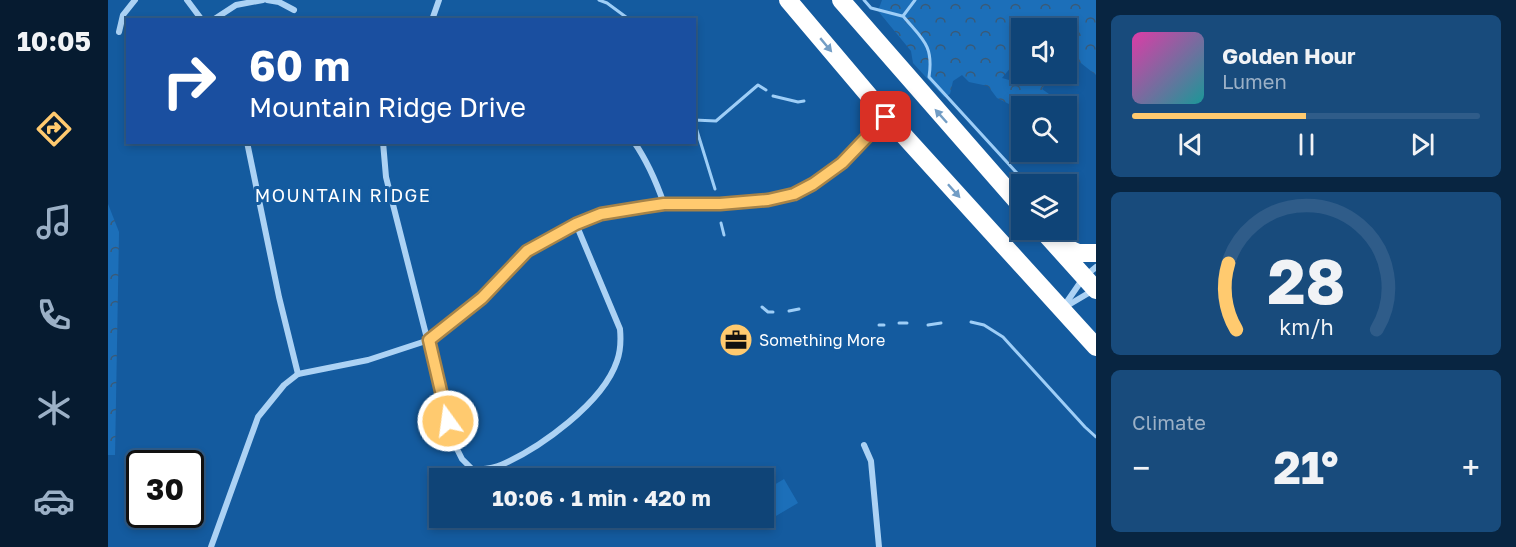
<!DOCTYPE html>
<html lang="en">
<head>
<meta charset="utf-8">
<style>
  body { margin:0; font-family:"Golos Text",sans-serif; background:#184b7c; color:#f1f3f6; height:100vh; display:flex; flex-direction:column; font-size:22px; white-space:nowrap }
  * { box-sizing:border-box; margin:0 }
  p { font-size:20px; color:#9bb0c6 }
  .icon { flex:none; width:33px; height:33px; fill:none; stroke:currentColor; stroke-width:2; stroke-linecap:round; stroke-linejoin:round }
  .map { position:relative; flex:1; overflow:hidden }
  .drawer { display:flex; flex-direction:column; gap:15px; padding:15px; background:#082541; width:420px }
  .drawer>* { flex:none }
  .hud { position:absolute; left:18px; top:18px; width:570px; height:126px; border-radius:0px; box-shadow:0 3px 9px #0003,0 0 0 2px #2f5c89; background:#1a4fa0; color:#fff; overflow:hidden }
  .controls { position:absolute; left:903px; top:18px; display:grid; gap:12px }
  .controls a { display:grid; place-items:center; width:66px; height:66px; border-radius:0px; background:#0f4477; box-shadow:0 3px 9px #0003,0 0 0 2px #2f5c89; font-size:30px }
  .speed { position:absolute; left:18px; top:450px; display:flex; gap:12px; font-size:30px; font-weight:700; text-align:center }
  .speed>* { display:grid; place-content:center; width:78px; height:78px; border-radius:50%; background:#0f4477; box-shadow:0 3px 9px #0003,0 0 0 2px #2f5c89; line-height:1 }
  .speed .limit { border:3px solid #111; border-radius:9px; background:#fff; color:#111 }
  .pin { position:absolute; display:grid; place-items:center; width:51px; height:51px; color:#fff; margin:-26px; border-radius:12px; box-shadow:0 3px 9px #0006 }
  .me { position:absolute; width:66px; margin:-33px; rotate:346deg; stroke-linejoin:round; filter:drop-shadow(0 0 4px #0008) }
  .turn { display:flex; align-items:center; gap:21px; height:126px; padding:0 24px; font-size:27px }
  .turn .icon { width:78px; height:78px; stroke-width:2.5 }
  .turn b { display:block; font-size:42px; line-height:51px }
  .big { font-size:45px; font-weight:700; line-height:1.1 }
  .drawer .card { flex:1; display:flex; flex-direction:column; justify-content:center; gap:9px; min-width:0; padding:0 21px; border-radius:9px; background:#184b7c }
  .drawer .dial { align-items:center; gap:0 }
  .dial svg { height:156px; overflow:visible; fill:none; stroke:#2f5c89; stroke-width:7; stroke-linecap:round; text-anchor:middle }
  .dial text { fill:#f1f3f6; stroke:none }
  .song { display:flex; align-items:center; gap:18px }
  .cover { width:72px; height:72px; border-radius:9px; background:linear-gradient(135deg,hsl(320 70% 55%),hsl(180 70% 35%)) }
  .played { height:6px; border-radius:3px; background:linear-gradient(90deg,#ffca6f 50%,#2f5c89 50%) }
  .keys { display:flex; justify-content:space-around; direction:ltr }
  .heat { display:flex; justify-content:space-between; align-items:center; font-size:33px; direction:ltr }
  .trip { position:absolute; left:321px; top:468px; width:345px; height:60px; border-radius:0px; background:#0f4477; box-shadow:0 3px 9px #0003,0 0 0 2px #2f5c89; font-weight:700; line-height:60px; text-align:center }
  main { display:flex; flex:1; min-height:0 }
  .tab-bar { display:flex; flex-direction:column; width:108px; justify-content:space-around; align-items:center; background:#061b30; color:#9bb0c6 }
  .tab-bar .icon { width:42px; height:42px }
  .tab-bar .active { color:#ffca6f }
  .tab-bar b { font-size:27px; color:#f1f3f6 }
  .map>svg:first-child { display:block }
  .green { fill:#1c6fb9 }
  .forest { fill:url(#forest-crowns) }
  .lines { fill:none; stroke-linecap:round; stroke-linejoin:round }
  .stream { stroke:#9ecef7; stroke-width:3 }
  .street { stroke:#acd2f4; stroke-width:6 }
  .highway { stroke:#fff; stroke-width:18 }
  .oneway { fill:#729dc5 }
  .route-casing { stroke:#a68348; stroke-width:15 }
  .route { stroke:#ffca6f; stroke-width:10 }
  .labels { text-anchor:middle; stroke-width:6; stroke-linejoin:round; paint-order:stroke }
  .poi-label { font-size:16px; fill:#fff; stroke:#145b9f; text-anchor:start }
  .neighbourhood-label { font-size:18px; letter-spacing:1.5px; fill:#fff; stroke:#145b9f }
</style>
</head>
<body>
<main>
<nav class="tab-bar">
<b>10:05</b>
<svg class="icon active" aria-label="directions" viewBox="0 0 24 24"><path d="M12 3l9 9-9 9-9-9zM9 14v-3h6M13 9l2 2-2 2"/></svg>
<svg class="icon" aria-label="music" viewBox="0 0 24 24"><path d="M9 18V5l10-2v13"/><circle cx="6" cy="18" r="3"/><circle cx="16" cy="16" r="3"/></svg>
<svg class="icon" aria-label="phone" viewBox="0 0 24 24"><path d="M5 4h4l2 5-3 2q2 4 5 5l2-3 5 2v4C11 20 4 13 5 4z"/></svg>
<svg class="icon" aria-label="climate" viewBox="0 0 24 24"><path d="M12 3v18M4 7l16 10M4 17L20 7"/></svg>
<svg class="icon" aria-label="car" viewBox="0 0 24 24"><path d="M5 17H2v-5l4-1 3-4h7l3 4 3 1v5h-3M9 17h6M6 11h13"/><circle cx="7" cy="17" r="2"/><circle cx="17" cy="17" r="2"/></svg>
</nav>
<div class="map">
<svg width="988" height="547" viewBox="0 0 988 547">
  <defs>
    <pattern id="forest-crowns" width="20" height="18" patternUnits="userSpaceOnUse" patternTransform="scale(1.5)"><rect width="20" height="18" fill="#1c6fb9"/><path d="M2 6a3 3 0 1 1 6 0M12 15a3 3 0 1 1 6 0" fill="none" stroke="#395a78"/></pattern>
  </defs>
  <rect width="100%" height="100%" fill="#145b9f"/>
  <polygon class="green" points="676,479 690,503 644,530 637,518 656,518 656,491"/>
  <g class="forest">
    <polygon points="774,0 988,0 988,75 959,52 958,28 953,28 950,24 943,28 914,28 913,55 894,78 901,80 913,67 914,74 939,74 943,76 934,89 966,112 961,122 959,120 958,106 914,106 913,109 910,107 906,98 901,104 889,98 880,86 861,82 854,75 845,81 842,94 836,97 805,63 803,51 770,11"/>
    <polygon points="0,204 11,232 7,455 0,455"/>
  </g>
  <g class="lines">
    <g class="stream">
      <polyline points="491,0 499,3 522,20"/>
      <polyline points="756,0 763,8 794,16"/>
      <path d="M807,0L795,16C814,39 826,45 821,77L919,184"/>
      <polyline points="665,96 690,102 696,101"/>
      <polyline points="586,120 608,121 650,85 658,90"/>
      <polyline points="586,121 607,189"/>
      <polyline points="613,223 616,235"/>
      <polyline points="958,228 968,238"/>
      <polyline points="654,307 660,312 665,312"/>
      <polyline points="681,311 691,309"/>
      <polyline points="863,322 876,325 895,337 977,427 988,437"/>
      <polyline points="791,323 799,323"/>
      <polyline points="771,325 776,325"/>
      <polyline points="820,325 833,323"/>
    </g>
    <g class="street">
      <polyline points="79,0 94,20"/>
      <polyline points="159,0 171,2 186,10"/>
      <polyline points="105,20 128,5 155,0"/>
      <polyline points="324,20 331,0"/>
      <polyline points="11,32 15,15 27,0"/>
      <polyline points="139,142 171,297 190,374"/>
      <path d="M275,142L278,177L345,441L354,459L365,470C374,469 385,469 393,465C432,448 495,403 509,361C513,350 513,340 512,329L468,224"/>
      <path d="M526,142C540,162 548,181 556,204"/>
      <polyline points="956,306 976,277 988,267"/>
      <polyline points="957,307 984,291"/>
      <polyline points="756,445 763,461 771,547"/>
      <polyline points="103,547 150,417 176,385 190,374 260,360 321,340 373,298 419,251 479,219 516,210 556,204 649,201 670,199 686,194 705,184 734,163 778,118"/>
    </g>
    <g class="highway">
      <polyline points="680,0 779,117 988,347"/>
      <polyline points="733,0 914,207"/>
      <polyline points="934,230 988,290"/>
      <polyline points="950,244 970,253 988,253"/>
    </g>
  </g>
  <defs><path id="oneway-solid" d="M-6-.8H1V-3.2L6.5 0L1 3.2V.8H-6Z" transform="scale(1.5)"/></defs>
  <g class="oneway">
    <use href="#oneway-solid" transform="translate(718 45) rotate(50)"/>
    <use href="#oneway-solid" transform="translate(833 116) rotate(-132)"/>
    <use href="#oneway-solid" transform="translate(846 191) rotate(48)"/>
  </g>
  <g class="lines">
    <g class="route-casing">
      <polyline id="route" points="340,421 321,340 374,298 419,251 468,224 493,214 536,207 556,204 612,204 660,200 686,194 705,184 734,163 778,117"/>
    </g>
    <use href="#route" class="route"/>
  </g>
  <defs>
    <g id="office-disc" transform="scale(1.725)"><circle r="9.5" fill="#ffca6f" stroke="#145b9f"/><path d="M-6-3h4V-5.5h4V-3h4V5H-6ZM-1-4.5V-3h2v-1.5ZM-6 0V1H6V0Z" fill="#111"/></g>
  </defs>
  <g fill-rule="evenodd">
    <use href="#office-disc" x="628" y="340"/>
  </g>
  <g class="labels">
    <g class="poi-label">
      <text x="651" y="346">Something More</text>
    </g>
    <g class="neighbourhood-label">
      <text x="235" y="202">MOUNTAIN RIDGE</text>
    </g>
  </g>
</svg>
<div class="controls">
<a><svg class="icon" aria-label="sound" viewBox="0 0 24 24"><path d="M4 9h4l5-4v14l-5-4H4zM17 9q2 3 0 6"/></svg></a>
<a><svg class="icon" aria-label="search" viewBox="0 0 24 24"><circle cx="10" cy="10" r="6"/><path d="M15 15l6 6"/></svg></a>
<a><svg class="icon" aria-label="layers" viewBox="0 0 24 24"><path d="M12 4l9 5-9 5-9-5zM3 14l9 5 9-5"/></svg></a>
</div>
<div class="speed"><div class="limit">30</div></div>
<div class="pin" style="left:778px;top:117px;background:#d93025"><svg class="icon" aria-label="arrive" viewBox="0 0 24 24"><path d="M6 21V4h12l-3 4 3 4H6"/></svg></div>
<svg class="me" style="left:340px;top:421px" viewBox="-20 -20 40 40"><circle r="17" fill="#ffca6f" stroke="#fff" stroke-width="3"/><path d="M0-11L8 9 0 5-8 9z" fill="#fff"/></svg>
<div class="trip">10:06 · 1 min · 420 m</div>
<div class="hud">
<div class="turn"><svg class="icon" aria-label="right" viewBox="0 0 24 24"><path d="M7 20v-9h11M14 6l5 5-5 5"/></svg><div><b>60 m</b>Mountain Ridge Drive</div></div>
</div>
</div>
<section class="drawer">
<div class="card">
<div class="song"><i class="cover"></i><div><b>Golden Hour</b><p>Lumen</p></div></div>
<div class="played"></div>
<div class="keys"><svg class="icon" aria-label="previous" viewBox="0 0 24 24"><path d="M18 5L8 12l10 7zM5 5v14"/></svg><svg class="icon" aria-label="pause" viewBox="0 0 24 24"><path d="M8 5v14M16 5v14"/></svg><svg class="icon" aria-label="next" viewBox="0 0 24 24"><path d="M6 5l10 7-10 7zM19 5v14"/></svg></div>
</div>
<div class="card dial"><svg viewBox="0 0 100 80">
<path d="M14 69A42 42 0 1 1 86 69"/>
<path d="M14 69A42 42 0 0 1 10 35" stroke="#ffca6f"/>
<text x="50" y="56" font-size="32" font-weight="700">28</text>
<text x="50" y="72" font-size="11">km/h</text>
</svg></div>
<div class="card"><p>Climate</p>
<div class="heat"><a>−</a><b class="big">21°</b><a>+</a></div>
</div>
</section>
</main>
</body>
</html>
